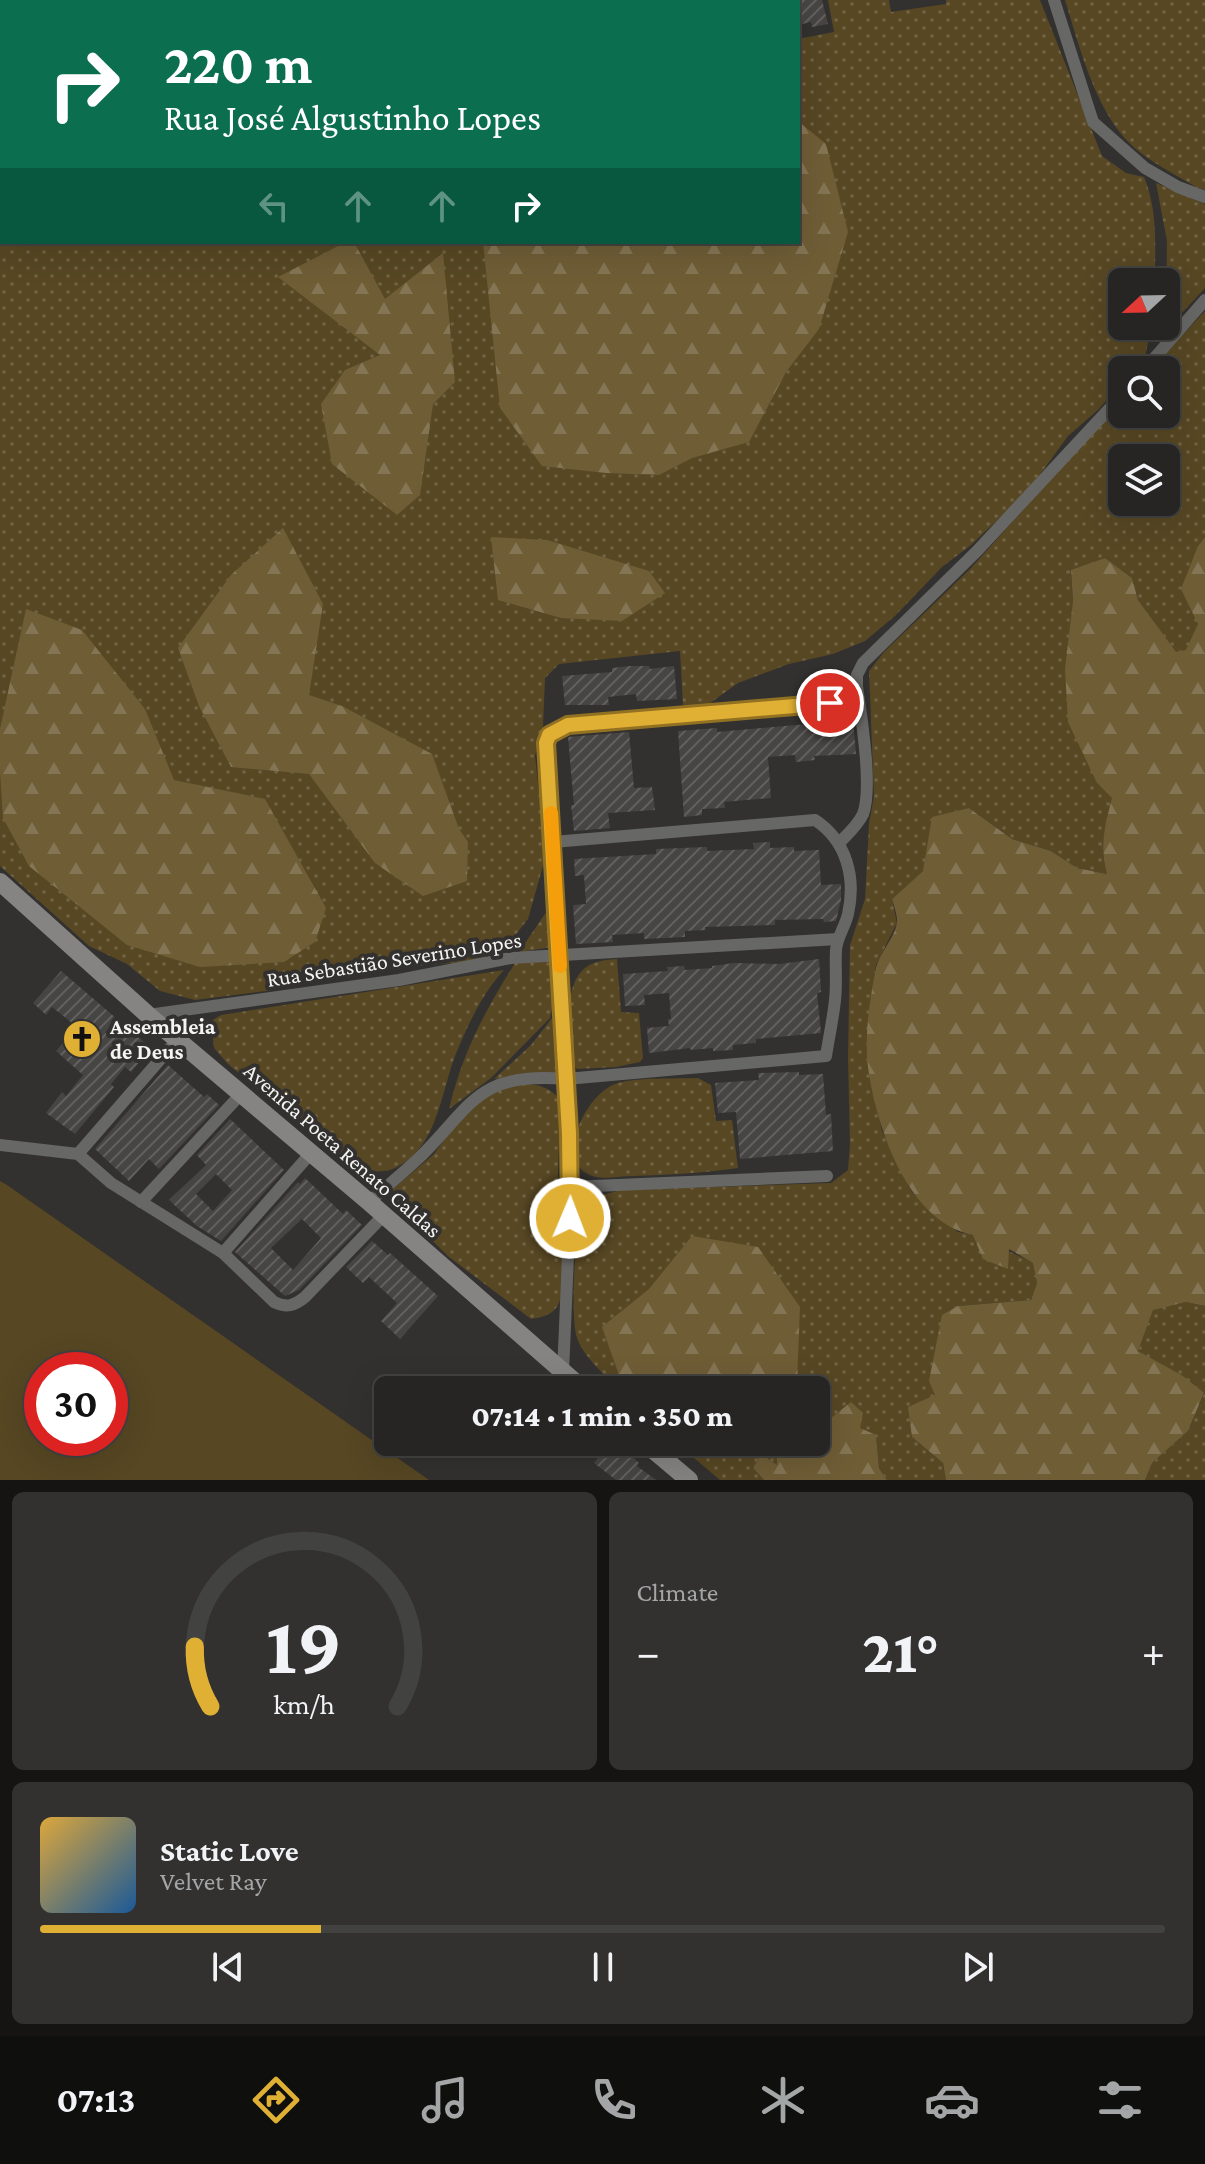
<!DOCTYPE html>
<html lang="en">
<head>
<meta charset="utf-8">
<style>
  body { margin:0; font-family:"Crimson Pro",serif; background:#323130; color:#f1f3f6; height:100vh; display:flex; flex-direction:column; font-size:30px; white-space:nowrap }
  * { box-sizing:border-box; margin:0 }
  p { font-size:26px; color:#a4a5a6 }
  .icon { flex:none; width:44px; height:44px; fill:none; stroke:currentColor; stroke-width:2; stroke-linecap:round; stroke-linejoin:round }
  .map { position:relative; height:1480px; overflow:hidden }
  .sheet { display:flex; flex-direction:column; gap:12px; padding:12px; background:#151413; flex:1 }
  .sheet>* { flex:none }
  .top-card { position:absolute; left:0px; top:0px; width:800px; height:244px; box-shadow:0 8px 32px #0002,0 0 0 2px #424241; background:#0b6e4f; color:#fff; overflow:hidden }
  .needle { width:52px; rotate:248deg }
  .controls { position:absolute; left:1108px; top:268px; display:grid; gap:16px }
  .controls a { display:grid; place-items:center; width:72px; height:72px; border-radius:12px; background:#262523; box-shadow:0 8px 32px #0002,0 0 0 2px #424241; font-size:40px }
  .speed { position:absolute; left:24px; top:1352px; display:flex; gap:16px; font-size:40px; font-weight:700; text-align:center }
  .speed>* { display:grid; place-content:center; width:104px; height:104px; border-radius:50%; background:#262523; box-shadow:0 8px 32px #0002,0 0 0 2px #424241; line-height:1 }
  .speed .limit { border:12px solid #d22; background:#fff; color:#111 }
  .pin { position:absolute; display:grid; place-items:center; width:68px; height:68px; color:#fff; margin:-34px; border:4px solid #fff; border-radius:50%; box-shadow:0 2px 8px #0007 }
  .me { position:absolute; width:88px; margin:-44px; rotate:1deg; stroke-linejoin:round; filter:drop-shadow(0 0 6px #0008) }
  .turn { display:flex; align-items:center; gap:28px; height:168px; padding:0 32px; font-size:36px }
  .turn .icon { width:104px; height:104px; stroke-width:2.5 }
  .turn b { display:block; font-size:56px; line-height:68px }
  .lanes { display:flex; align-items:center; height:76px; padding:0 32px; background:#0003; justify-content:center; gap:40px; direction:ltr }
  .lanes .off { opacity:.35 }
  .big { font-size:60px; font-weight:800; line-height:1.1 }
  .sheet .tile { flex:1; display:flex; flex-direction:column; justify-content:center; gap:12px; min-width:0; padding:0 28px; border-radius:12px; background:#323130 }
  .sheet .dial { align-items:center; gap:0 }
  .dial svg { height:208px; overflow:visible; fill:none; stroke:#424241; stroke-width:7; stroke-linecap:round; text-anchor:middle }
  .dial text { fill:#f1f3f6; stroke:none }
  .song { display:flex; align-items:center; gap:24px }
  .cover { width:96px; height:96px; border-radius:12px; background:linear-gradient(135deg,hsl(40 70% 55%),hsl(210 70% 35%)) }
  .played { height:8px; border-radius:4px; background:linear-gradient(90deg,#e0b034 25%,#424241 25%) }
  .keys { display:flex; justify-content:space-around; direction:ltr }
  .heat { display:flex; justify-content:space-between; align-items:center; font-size:44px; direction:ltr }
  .sheet .tiles { flex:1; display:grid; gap:12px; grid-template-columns:1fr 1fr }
  .tile:last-child { grid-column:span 2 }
  .trip { position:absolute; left:374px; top:1376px; width:456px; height:80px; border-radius:12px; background:#262523; box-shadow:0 8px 32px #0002,0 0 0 2px #424241; font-weight:800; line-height:80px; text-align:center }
  .tabs { display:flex; height:128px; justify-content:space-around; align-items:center; background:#0f0f0e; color:#a4a5a6 }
  .tabs .icon { width:56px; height:56px }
  .tabs .current { color:#e0b034 }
  .tabs b { font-size:36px; color:#f1f3f6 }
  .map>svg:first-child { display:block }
  .grass { fill:url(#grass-dots); fill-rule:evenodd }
  .forest { fill:url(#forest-firs) }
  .park { fill:#574723; fill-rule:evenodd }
  .building { fill:url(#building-hatch); fill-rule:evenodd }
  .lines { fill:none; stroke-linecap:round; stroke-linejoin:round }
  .street { stroke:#676765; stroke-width:12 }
  .secondary { stroke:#858482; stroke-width:18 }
  .route-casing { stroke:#927222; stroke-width:20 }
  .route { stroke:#e0b034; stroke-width:14 }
  .slow { stroke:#f59e0b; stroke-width:14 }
  .labels { text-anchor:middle; stroke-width:8; stroke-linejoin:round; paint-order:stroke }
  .street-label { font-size:22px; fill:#f5f4f2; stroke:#32312f }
  .poi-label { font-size:22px; font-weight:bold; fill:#f5f4f2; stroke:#32312f; text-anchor:start }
</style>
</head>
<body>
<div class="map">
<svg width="1205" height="1480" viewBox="0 0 1205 1480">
  <defs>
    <pattern id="grass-dots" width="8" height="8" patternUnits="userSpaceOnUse" patternTransform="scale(2)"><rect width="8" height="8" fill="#574723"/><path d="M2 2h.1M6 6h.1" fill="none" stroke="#706243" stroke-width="1.8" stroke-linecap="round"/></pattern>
    <pattern id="forest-firs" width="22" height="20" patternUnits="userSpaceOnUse" patternTransform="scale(2)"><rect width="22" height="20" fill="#6f5d36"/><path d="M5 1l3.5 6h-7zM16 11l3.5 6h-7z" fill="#847554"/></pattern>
    <pattern id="building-hatch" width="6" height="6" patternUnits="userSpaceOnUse" patternTransform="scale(2)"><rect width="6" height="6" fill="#474543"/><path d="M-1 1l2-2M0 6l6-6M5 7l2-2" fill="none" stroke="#62605f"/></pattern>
  </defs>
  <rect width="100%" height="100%" fill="#32312f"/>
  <g class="grass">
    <rect x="362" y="0" width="156" height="2"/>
    <path d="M828,0H889L891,12L946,4V0H1040L1102,156L1126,173L1144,177C1158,210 1155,247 1155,282H1122V326H1151L1146,353L1132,370H1122V382L1099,409L1068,436L1027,492L971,545L942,567L895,616L865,641L833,654L789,664L738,683L706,706L683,705L680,651L559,664L545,678L543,726L535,756L546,855L528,919L506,947L475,961L381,969L273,990L195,1000L160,991L127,964L89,946L0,866V164H2V242H798V39L834,32Z"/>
    <path d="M1065,0H1205V190L1198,188C1173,173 1141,158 1122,135C1092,98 1079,45 1065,0Z"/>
    <polygon points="1156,183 1205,204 1205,288 1155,342 1160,326 1166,326 1167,241"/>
    <path d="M1205,311V537L1198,546V624L1187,650L1176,653L1138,600L1132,578L1105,558L1071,571L1073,601L1071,629L1097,783L1113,798C1105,825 1099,847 1107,874L1077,868L1051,851L1012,839L969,808L923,871L892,899L897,923L876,965L868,1035V1066L882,1131L912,1192L933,1212L958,1232L974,1235L1034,1263L1037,1283L1031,1300L958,1306L936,1396L912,1437L943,1463L946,1480H887L879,1468L876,1436L859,1428L852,1403L816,1430V1390H621C606,1376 584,1358 577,1338C570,1317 574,1229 585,1210C594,1196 608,1193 622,1190L831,1183L848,1170L850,1144L848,1058L850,945L865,899L869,824L874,796L869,671L884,652L971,568L1122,400V414H1166V370H1150ZM1122,458H1166V502H1122Z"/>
    <polygon points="551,905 553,947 519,952"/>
    <path d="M617,959L621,1012L639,1013L643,1058L640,1062L616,1067L577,1069C574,1066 571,1062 570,1058C564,1041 567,991 578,976C587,962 602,960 617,959Z"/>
    <path d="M548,960L557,987L550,1018L491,1078L449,1109C463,1051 484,1013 515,963Z"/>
    <path d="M504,970C482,993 467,1027 455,1056C441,1093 437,1149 395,1168C382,1174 365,1171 352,1169L227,1063L214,1048L211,1021L221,1015Z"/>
    <polygon points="556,1013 560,1073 494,1079 531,1045"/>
    <path d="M698,1078L711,1085L716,1121L732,1120L738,1168C703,1173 669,1175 633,1176C622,1176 607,1179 596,1177C550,1166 586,1091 618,1083C639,1077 676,1079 698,1078Z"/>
    <path d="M511,1084C533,1084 545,1083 561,1100C560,1133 557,1167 558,1200C560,1228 569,1274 560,1300C556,1314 544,1317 531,1319L449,1257L386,1195L434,1154L459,1119L483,1096Z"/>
    <polygon points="1186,1302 1205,1306 1205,1480 1145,1480 1152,1463 1188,1431 1204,1394 1138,1351 1153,1309"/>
    <polygon points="675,1442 798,1442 777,1452 777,1466 761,1455 753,1468 764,1480 720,1480"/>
  </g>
  <g class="forest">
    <polygon points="798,121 826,144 848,232 819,329 786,372 749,442 692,458 659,475 606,473 542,466 500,408 483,242 798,242"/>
    <polygon points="346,242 354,242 385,299 443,253 455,382 433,404 420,495 397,515 332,464 321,404 345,370 380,355 278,277"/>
    <polygon points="283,528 323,604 309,695 342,706 432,754 459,829 468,842 467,881 423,896 375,863 309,774 231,767 199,706 178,648 231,575"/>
    <polygon points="491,537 547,540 649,571 665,593 622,621 561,618 498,600"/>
    <path d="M1205,537V1306L1186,1302L1153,1310L1138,1351L1183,1376L1204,1393L1188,1431L1152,1463L1145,1480H946L943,1463L912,1437L908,1407L935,1395L929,1381L942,1315L958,1306L1031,1300L1037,1283L1033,1263L1009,1249L1008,1269L983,1259L973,1235C907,1222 876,1126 868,1067C864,1036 870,998 876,968C879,953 894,939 897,923C898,917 894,906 892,899L923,871L932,817L969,808L1012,839L1051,851L1077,868L1107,874C1099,846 1105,825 1112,798L1097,783L1068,722L1065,669L1073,601L1071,570L1105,558L1132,578L1138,600L1176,652L1186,650L1198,624L1181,589L1198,546Z"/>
    <polygon points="26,609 82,630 145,709 174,780 265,799 326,908 315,942 284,962 200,967 127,945 29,866 3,818 0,771 0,729"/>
    <polygon points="692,1236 758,1247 800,1307 797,1382 783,1390 633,1390 621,1381 602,1327 649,1289"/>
    <polygon points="851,1402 863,1413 860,1428 876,1435 879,1468 887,1480 764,1480 753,1468 761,1454 777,1465 777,1452 798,1442 816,1442 816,1430"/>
  </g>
  <path class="park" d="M0,1181L7,1185L429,1480H0ZM42,1370H110V1438H42Z"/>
  <g class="building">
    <polygon points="798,0 822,0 828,24 812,27 811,22 798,25"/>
    <polygon points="630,666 649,666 650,669 674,666 677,699 637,701 636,694 608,697 609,705 565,705 562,676 612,672 612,668"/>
    <polygon points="853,720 856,754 814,756 815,760 796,762 795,755 768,757 771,798 724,802 725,808 702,809 702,815 684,817 678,731 717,728 717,732"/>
    <polygon points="629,732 634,788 652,787 655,810 608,813 610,828 574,831 571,805 574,805 568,737"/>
    <polygon points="770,842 770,848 794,847 794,851 819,850 821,885 841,884 841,900 836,921 824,922 823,919 775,920 775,925 705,927 706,930 685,931 685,937 644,939 644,933 612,935 613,942 576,944 573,905 586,904 584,875 575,876 574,859 656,854 656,849 707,847 707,851 754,849 753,843"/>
    <polygon points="819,959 821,992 817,993 821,1033 756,1039 756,1043 733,1045 733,1050 713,1051 713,1048 691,1050 690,1048 649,1053 647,1028 669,1026 668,1019 671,1019 669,993 644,995 645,1005 625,1006 623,974 668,971 667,967 684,966 685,970 712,968 712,966 734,963 779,964"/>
    <polygon points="61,971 151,1048 131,1072 125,1067 111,1084 114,1087 75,1134 46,1113 62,1092 66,1096 83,1075 56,1051 77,1027 52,1007 46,1015 33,1003"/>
    <polygon points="168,1065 204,1097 207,1094 219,1105 159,1169 149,1159 129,1181 95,1149"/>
    <polygon points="799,1072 799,1075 823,1074 826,1115 831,1114 833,1151 740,1159 736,1112 718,1113 715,1083 759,1080 758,1073"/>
    <path d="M230,1119L284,1170L221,1241L197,1226L169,1200L206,1165L197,1155ZM216,1174L232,1190L213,1211L196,1194Z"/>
    <path d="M305,1178L343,1214L346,1210L362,1225L299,1290L285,1296L235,1252L298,1182L300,1184ZM302,1219L321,1238L293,1270L271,1248Z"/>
    <polygon points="372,1241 388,1255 390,1253 438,1296 400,1339 381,1321 397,1303 369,1277 363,1283 346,1267"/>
    <polygon points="577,1442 617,1442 639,1463 637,1466 656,1480 616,1480 594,1463 598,1458"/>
  </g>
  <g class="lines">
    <g class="street">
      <polyline points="86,0 86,2"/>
      <polyline points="216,0 217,2"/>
      <polyline points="348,0 348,2"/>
      <polyline points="576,0 576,2"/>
      <polyline points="1054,0 1093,122 1145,168 1178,187 1205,197"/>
      <polyline points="678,2 687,0"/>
      <polyline points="0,154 2,153"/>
      <polyline points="1144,370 1205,300"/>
      <path d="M839,843C848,834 858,825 863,814C873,788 861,715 857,686V675L863,663L977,551L1122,395"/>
      <polyline points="148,1015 399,980 511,958 838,939"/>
      <path d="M0,1145L78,1154L111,1183L223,1253L274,1302C287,1308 294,1306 305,1297L384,1215"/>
      <polyline points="78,1154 177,1040"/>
      <polyline points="571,1187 827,1176"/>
      <polyline points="141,1202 241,1094"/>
      <path d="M369,1202C386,1187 404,1172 421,1156C474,1103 478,1072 566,1079L826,1056C829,1037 833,1019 835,1000C837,983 835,966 836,950C837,937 845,927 848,914C856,878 847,841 815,820L553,842"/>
      <polyline points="223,1253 311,1153"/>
      <polyline points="563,1373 571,1187 546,743 549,735 568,725 859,701"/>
    </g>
    <g class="secondary">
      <polyline points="0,882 148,1015 369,1202 584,1390"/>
      <polyline points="644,1442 689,1480"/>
    </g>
  </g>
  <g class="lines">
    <g class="route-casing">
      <polyline id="route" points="570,1218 569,1133 546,743 549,735 568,725 830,703"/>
    </g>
    <use href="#route" class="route"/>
    <polyline class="slow" points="551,813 560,966"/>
  </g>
  <defs>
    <g id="church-disc" transform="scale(2)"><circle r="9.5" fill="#e0b034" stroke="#32312f"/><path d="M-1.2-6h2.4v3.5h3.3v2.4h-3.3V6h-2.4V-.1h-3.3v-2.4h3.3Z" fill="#111"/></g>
  </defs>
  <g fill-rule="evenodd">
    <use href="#church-disc" x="82" y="1039"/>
  </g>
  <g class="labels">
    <g class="street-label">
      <text transform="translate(394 959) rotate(-9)" y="8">Rua Sebastião Severino Lopes</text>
      <text transform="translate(343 1150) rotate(41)" y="8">Avenida Poeta Renato Caldas</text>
    </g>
    <g class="poi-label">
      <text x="110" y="1034">Assembleia<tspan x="110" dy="25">de Deus</tspan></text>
    </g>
  </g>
</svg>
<div class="controls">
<a><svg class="needle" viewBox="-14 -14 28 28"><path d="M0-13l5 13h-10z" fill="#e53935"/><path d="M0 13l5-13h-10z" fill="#a4a5a6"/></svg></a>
<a><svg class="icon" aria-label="search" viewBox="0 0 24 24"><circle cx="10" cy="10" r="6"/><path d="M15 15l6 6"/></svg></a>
<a><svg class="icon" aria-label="layers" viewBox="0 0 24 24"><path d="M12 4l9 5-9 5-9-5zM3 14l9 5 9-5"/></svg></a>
</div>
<div class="speed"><div class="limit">30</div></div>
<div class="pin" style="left:830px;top:703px;background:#d93025"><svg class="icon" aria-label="arrive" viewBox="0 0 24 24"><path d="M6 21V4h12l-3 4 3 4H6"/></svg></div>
<svg class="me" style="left:570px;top:1218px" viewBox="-20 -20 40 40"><circle r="17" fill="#e0b034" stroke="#fff" stroke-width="3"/><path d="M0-11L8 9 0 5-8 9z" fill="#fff"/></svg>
<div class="trip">07:14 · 1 min · 350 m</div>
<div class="top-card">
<div class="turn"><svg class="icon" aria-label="right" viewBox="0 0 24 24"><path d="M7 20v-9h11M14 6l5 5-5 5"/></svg><div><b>220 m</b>Rua José Algustinho Lopes</div></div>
<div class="lanes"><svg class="icon off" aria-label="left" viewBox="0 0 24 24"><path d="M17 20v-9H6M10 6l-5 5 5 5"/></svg><svg class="icon off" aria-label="ahead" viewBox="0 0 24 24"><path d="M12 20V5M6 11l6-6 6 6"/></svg><svg class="icon off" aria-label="ahead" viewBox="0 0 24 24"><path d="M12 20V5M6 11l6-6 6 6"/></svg><svg class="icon" aria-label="right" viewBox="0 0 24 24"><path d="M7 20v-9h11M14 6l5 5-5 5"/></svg></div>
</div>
</div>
<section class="sheet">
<div class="tiles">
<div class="tile dial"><svg viewBox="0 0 100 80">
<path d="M14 69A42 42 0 1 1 86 69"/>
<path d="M14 69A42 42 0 0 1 8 46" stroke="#e0b034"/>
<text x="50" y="56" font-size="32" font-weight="700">19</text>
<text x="50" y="72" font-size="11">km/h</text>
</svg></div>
<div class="tile"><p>Climate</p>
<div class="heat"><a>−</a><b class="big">21°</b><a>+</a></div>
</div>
<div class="tile">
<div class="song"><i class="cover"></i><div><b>Static Love</b><p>Velvet Ray</p></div></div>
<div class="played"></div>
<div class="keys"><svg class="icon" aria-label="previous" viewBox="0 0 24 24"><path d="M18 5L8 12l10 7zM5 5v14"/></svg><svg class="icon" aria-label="pause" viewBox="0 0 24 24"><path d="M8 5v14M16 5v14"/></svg><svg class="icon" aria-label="next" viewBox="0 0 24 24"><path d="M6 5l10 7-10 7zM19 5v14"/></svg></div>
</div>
</div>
</section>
<nav class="tabs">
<b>07:13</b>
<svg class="icon current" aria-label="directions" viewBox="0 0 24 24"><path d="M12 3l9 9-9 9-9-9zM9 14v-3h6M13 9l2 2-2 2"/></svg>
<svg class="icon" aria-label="music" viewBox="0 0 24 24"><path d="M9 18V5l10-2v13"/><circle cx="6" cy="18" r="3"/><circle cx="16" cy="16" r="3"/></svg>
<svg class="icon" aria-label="phone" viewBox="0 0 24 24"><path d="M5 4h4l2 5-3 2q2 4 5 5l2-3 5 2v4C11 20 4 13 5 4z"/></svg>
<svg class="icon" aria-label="climate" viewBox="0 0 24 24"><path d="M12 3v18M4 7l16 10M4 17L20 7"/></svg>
<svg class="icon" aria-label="car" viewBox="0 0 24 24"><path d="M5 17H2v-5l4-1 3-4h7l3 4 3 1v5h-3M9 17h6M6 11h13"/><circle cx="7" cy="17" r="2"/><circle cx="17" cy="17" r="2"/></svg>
<svg class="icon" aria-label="filters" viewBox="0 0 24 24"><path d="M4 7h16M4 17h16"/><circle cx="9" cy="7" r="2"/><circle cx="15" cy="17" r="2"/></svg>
</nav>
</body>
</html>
